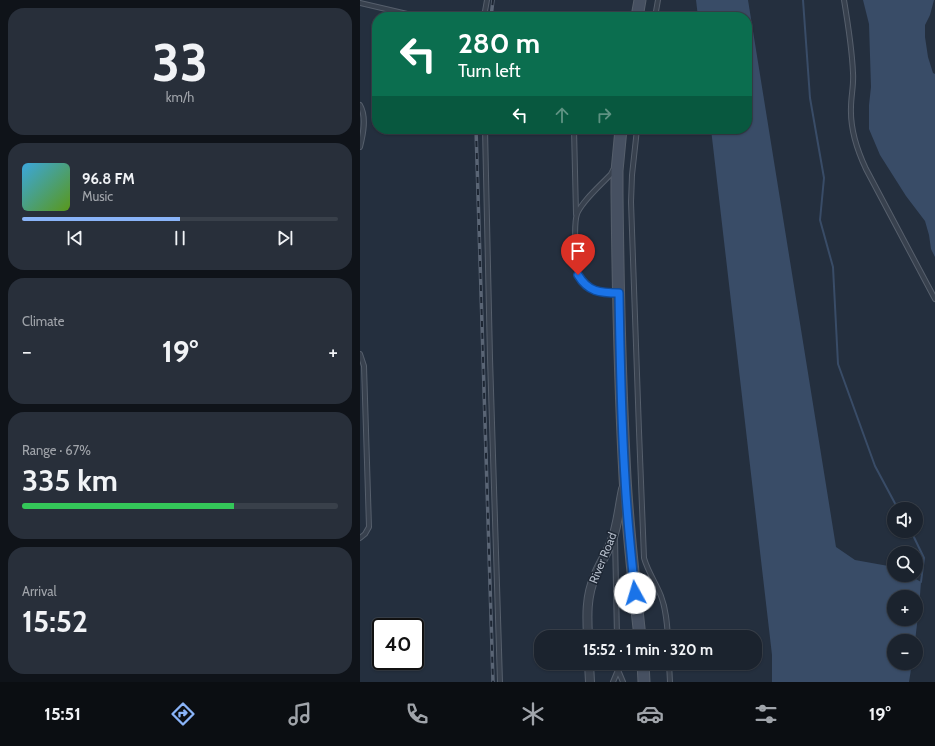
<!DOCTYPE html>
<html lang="en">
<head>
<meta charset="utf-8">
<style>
  body { margin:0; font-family:Cabin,sans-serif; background:#282f3a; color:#f1f3f6; height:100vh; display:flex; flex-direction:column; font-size:15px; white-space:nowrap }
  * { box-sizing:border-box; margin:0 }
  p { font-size:13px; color:#a0a4aa }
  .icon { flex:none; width:22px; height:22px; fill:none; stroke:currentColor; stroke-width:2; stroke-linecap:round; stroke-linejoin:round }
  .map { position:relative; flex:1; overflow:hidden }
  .panel { display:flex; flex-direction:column; gap:8px; padding:8px; background:#0f1319; width:360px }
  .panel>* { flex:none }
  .banner { position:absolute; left:12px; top:12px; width:380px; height:122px; border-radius:16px; box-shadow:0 1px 3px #0004,0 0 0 1px #39404a; background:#0b6e4f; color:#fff; overflow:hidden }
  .tools { position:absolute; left:527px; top:502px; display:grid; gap:8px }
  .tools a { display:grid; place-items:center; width:36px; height:36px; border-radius:50%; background:#1b232e; box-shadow:0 1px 3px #0004,0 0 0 1px #39404a; font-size:20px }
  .speed { position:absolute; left:12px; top:618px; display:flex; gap:8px; font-size:20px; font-weight:700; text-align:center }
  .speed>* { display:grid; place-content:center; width:52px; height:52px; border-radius:50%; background:#1b232e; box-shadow:0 1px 3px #0004,0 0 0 1px #39404a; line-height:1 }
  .speed .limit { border:2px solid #111; border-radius:6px; background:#fff; color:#111 }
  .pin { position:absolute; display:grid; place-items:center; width:34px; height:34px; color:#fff; margin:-41px -17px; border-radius:50% 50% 50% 0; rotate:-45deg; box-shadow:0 0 4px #0007 }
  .pin .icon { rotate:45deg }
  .me { position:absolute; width:44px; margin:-22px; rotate:354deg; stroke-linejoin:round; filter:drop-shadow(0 0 3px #0008) }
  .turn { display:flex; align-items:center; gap:14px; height:84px; padding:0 20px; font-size:18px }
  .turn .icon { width:52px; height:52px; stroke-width:2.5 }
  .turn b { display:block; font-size:28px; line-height:34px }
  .lanes { display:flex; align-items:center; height:38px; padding:0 20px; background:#0003; justify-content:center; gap:20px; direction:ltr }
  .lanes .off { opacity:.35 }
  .big { font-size:30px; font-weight:800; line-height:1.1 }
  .panel .tile { flex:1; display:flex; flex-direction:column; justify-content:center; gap:6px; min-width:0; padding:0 14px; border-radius:16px; background:#282f3a }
  .panel .dial { align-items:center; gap:0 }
  .dial b { font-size:52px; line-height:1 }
  .song { display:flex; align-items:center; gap:12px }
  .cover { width:48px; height:48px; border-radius:6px; background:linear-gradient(135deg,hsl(200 70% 55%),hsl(90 70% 35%)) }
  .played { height:4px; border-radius:2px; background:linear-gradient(90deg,#8ab4f8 50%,#39404a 50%) }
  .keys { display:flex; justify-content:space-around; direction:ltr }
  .heat { display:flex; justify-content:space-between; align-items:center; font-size:22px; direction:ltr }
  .charge { height:6px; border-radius:3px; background:linear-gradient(90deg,#34c759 67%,#39404a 0) }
  .trip { position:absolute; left:174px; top:630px; width:228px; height:40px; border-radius:16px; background:#1b232e; box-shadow:0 1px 3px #0004,0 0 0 1px #39404a; font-weight:800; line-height:40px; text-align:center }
  .tabs { display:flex; height:64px; justify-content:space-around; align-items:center; background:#0b0e12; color:#a0a4aa }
  .tabs .icon { width:28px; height:28px }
  .tabs .on { color:#8ab4f8 }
  .tabs b { font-size:18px; color:#f1f3f6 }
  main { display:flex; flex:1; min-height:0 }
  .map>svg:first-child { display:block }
  .water { fill:#394c67; fill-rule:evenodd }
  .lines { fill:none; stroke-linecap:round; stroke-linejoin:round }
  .stream { stroke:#394c67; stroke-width:2 }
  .lane-casing { stroke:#565f6c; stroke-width:6 }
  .street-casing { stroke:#565f6c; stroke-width:10 }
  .secondary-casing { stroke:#565f6c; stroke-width:13 }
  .lane { stroke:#38414e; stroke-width:4 }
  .street { stroke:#38414e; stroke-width:8 }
  .secondary { stroke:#465061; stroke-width:11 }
  .rail-casing { stroke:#5a6575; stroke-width:3.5 }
  .rail { stroke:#1d2633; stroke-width:2; stroke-dasharray:6; stroke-linecap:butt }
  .route-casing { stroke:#114b97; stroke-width:10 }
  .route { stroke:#1a73e8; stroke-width:7 }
  .labels { text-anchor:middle; stroke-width:3; stroke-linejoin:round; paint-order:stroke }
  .street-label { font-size:12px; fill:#b4bcc9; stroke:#1d2633 }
</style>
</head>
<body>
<main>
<section class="panel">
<div class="tile dial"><b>33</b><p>km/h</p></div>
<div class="tile">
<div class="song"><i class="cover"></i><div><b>96.8 FM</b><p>Music</p></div></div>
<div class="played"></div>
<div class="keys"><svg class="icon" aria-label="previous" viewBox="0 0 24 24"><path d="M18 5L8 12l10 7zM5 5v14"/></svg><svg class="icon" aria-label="pause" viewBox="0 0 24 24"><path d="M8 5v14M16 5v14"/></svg><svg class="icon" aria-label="next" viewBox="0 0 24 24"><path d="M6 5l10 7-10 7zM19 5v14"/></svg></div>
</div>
<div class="tile"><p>Climate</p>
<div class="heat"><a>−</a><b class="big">19°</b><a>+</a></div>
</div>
<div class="tile"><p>Range · 67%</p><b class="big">335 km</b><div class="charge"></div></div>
<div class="tile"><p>Arrival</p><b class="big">15:52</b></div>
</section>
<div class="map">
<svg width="575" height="682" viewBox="0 0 575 682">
  <rect width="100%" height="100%" fill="#242f3e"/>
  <g class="water">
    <path d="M336,0H388L476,547L495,560L534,567V575H549L561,582L559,608L555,641H534V663H552L549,682H412V655L351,129H387V17H338ZM534,597H556V619H534Z"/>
    <polygon points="503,0 574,0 570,15 565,25 565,37 568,57 573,73 575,74 575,257 571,249 569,235 565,221 546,196 520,155 509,129 509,105 511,87 509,24"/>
  </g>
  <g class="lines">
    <g class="stream">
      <polyline points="443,0 450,98 464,178 460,220 473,267 478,364 515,466 538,509"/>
      <polyline points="551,531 564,558 561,582"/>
    </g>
    <g class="lane-casing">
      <g id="lane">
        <path d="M484,0C488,24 492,48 493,73C494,84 491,96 491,107C490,129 497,150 506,169L575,299"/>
        <polyline points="0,3 60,17"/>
        <polyline points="124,17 127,0"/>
        <polyline points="295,17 298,0"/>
        <path d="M0,105C7,117 3,135 0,147"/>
        <polyline points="125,129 130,358 140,682"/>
        <polyline points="214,129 216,214"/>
        <path d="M277,129L272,175L271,202L279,431L284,558C288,572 296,583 301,596C306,609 307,623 308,637"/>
        <polyline points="64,132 64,129"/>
        <path d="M253,170L251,174C241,185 222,201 217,214C213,226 216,255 217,269C221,290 239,294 257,293"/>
        <polyline points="0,354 4,366 9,527 5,534 0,538"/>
        <polyline points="255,538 257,637"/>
        <polyline points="309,663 310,682"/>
        <polyline points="230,668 258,667"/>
        <polyline points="258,670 263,682"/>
        <polyline points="253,682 258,670 258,663"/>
      </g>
    </g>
    <g class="street-casing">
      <g id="street">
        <path d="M228,637C227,617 226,596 235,576C239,565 246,555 251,543C258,526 259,507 263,489"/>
        <polyline points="229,663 230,682"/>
      </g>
    </g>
    <g class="secondary-casing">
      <g id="secondary">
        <polyline points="277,17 280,0"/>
        <path d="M261,129L257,171V193C258,288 260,383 265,477C268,531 274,584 280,637"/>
        <polyline points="283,663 284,682"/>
      </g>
    </g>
    <use href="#lane" class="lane"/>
    <use href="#street" class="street"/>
    <use href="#secondary" class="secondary"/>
    <g class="rail-casing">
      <g id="rail">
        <polyline points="131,17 133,0"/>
        <polyline points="116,129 133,682"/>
      </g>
    </g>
    <use href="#rail" class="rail"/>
  </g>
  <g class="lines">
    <g class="route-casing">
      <path id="route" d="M218,275C228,292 240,293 259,293C260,355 261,417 265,478C267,517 271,555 275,593"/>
    </g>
    <use href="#route" class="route"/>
  </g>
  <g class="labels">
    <g class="street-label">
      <text transform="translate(243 558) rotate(-68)" y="4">River Road</text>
    </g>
  </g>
</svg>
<div class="tools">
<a><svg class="icon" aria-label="sound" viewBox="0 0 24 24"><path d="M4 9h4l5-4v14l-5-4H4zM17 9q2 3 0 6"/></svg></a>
<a><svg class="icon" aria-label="search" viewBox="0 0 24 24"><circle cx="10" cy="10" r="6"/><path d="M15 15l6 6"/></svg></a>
<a>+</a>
<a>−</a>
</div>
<div class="speed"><div class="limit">40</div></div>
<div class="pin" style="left:218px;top:275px;background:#d93025"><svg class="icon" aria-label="arrive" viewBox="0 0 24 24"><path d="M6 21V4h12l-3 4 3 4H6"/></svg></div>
<svg class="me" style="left:275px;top:593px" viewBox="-20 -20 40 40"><circle r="19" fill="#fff"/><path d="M0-13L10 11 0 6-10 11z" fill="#1a73e8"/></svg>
<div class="trip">15:52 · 1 min · 320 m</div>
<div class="banner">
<div class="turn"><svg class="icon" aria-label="left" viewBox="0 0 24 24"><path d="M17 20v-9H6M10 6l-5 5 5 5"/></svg><div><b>280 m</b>Turn left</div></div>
<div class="lanes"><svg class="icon" aria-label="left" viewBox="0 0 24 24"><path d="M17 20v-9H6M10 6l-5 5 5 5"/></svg><svg class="icon off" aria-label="ahead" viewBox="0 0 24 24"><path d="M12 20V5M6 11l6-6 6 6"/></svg><svg class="icon off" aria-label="right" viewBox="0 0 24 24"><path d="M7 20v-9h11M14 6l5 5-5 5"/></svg></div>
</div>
</div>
</main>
<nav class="tabs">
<b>15:51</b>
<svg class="icon on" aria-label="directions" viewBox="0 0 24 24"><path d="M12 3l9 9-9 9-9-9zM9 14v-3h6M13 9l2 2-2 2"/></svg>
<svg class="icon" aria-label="music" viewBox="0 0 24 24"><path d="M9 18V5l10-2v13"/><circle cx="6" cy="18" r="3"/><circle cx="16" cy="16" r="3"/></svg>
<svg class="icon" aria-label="phone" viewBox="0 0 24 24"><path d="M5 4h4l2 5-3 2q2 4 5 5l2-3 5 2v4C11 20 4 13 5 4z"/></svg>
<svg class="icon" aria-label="climate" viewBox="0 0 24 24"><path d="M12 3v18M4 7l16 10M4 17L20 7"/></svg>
<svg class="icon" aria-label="car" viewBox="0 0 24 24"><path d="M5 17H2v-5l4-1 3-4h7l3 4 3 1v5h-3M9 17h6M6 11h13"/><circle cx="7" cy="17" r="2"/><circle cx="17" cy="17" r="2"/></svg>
<svg class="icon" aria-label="filters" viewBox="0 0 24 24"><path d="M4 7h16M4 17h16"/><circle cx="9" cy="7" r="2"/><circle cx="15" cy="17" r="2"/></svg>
<b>19°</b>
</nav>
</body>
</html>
